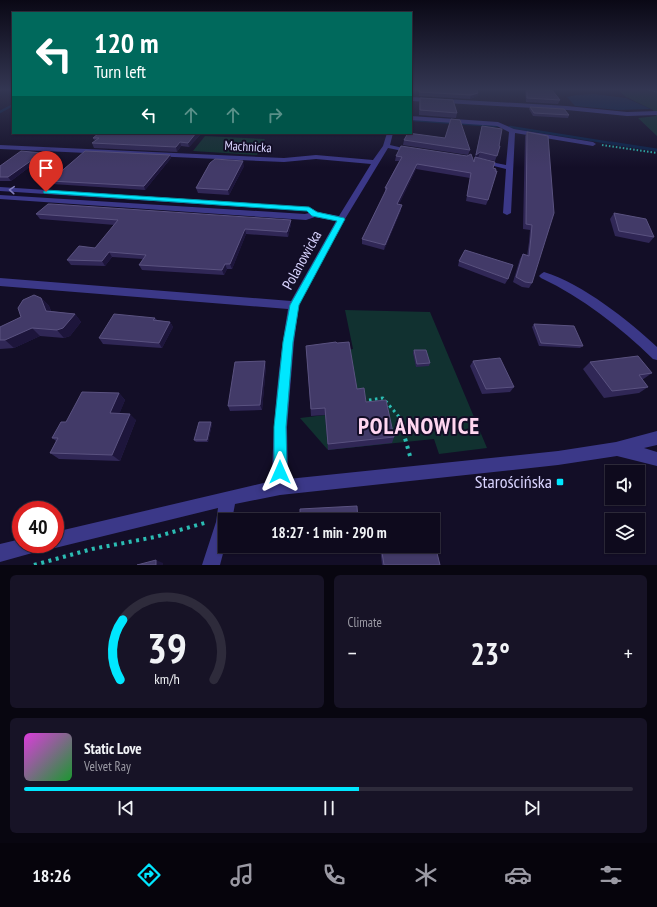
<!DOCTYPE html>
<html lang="en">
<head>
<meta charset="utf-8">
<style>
  body { margin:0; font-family:"PT Sans Narrow",sans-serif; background:#171326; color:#f1f3f6; height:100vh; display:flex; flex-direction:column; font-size:15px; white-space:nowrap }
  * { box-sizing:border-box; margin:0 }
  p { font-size:13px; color:#9b9aa4 }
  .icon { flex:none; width:22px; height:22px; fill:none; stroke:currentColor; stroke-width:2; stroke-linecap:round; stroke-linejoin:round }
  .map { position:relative; height:565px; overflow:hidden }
  .panel { display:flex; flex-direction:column; gap:10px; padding:10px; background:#080610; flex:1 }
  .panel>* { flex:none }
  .guide { position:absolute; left:12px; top:12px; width:400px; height:122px; border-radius:0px; box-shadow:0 1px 3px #0004,0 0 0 1px #2e2b3b; background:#00695c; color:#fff; overflow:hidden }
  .fabs { position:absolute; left:605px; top:465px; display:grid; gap:8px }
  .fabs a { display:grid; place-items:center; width:40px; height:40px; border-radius:0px; background:#0e0a1d; box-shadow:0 1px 3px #0004,0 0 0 1px #2e2b3b; font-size:20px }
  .speed { position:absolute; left:12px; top:501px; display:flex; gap:8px; font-size:20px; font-weight:700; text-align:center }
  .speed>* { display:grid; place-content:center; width:52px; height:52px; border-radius:50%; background:#0e0a1d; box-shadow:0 1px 3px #0004,0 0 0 1px #2e2b3b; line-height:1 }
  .speed .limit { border:6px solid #d22; background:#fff; color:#111 }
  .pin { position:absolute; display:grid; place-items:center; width:34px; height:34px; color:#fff; margin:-41px -17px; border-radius:50% 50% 50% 0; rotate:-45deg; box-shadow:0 0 4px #0007 }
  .pin .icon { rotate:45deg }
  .me { position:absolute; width:44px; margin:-22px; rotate:0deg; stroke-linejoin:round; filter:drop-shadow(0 0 3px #0008) }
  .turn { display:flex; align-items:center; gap:14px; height:84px; padding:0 16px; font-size:18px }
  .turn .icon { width:52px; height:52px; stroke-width:2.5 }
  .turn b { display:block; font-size:28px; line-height:34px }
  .lanes { display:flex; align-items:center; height:38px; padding:0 16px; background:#0003; justify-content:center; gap:20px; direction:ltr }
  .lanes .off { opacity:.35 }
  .big { font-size:30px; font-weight:600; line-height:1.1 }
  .panel .tile { flex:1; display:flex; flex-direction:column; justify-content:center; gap:6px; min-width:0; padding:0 14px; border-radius:6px; background:#171326 }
  .panel .dial { align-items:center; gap:0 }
  .dial svg { height:104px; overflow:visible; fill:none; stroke:#2e2b3b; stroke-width:7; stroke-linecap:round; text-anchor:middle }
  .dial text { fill:#f1f3f6; stroke:none }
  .song { display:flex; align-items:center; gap:12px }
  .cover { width:48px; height:48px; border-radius:6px; background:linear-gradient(135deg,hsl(300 70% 55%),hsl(130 70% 35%)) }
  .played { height:4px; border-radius:2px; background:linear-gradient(90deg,#00e7ff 55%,#2e2b3b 55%) }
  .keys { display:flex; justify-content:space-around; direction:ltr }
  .heat { display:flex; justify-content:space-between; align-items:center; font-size:22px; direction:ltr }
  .panel .tiles { flex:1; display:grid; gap:10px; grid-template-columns:1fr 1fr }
  .tile:last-child { grid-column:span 2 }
  .trip { position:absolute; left:218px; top:513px; width:222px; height:40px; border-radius:0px; background:#0e0a1d; box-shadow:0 1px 3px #0004,0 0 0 1px #2e2b3b; font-weight:600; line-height:40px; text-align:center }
  .tabs { display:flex; height:64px; justify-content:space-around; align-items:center; background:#06040c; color:#9b9aa4 }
  .tabs .icon { width:28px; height:28px }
  .tabs .active { color:#00e7ff }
  .tabs b { font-size:18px; color:#f1f3f6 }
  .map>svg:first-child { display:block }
  .green { fill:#113130 }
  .water { fill:#0a224a }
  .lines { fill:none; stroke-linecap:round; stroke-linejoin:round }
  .stream-far1 { stroke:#0a224a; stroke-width:2.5 }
  .stream { stroke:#0a224a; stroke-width:3 }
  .path-far3 { stroke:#2bbcb3; stroke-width:1.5; stroke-dasharray:1 1.5; stroke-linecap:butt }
  .path-far2 { stroke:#2bbcb3; stroke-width:2; stroke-dasharray:1.5 2; stroke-linecap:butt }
  .path-far1 { stroke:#2bbcb3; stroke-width:3; stroke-dasharray:2.5 3.5; stroke-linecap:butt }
  .path { stroke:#2bbcb3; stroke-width:4; stroke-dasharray:3 4.5; stroke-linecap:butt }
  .minor { fill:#3b3888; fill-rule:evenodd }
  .wall { fill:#302756 }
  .shaded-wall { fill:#1d153b }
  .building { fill:#423a68; stroke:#5a5280 }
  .oneway { stroke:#827ebe }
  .route { fill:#00e7ff; stroke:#0096a6 }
  .poi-dot { fill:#00e7ff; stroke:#130e27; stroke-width:1.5 }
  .labels { text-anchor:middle; stroke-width:4; stroke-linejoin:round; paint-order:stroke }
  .far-street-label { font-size:13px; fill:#d9d4ff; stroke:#130e27 }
  .street-label { font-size:15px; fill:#d9d4ff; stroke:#130e27 }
  .near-poi-label { font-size:18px; fill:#d9d4ff; stroke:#130e27; text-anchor:end }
  .near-district-label { font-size:23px; font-weight:bold; letter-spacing:1px; fill:#ffd6f0; stroke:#130e27 }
</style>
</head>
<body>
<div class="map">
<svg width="657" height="565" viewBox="0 0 657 565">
  <rect width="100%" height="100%" fill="#130e27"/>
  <g class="green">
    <polygon points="617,89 657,89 657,136 638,118 656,116 653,110 626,97"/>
    <polygon points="205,136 265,139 257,155 193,151"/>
    <polygon points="345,310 430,312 487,448 439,454 434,439 328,450 300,418 325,415 348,350 353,349"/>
  </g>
  <polygon class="water" points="594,94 626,98 651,109 618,110 575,106 567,97 576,95"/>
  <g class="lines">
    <g class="stream-far1">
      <polyline points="0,112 13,105"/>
      <polyline points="411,120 497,126"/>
      <polyline points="510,127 617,144"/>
    </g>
    <polyline class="stream" points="611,143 657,150"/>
    <polyline class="path-far3" points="647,89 657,92"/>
    <polyline class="path-far2" points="602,145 657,153"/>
    <polyline class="path-far1" points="369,400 383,398 400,418"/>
    <g class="path">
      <polyline points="399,417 410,456"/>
      <polyline points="34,565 92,549 155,537 208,522"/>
    </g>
    <g class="minor">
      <polygon points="0,89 5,89 0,91"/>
      <polygon points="411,97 567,106 627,112 657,111 657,115 627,116 567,110 411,101"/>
      <polygon points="411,116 498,122 514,129 593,142 596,144 593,146 515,133 511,213 507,215 503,213 506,169 478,162 481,160 506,165 509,132 497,126 411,120"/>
      <path d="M387,133H393L390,145L416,151L413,153L388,148L345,219L299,305L294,342L287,427L288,479L558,451L616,442L657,431V445L644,448L657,452V466L617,456L558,465L280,495L235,504L232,520H225V546L220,565H202L216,522L218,508L55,548L49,546L48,544H55V532L272,481C273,423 278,366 288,309L0,286V278L291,301L336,221L315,217L306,220L0,199V195L305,214L309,213L307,211L0,191V187L309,207L317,212L339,216L371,164L316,159L284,162L0,149V145L284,158L316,155L373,160L383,146Z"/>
      <path d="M544,272C583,284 628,320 657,347V360L653,359C619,326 583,298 541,278L539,276L541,274Z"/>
      <polygon points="21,539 21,544 45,544 43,550 0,562 0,544"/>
    </g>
  </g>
  <g class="wall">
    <polygon points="419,89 477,89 478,93 477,96 470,99 419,96"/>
    <polygon points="525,89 544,89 560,100 558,104 526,102"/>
    <polygon points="420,98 457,113 456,118 419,115 419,103"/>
    <polygon points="530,107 569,115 568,118 533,116 529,109"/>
    <polygon points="482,126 499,146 500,146 495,161 478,158 493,168 488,200 486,205 466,201 470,178 416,169 399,204 401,210 384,250 362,244 362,239 385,193 385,188 399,161 395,161 396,156 474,161"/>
    <polygon points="527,132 548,136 532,283 529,288 522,287 513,282 520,259 523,254 527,256 529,242 530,230 523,229 525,136"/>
    <polygon points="99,133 208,133 206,135 200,135 189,147 181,146 177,152 94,148 92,143 95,141 93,138"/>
    <rect x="342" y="133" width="13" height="2"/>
    <polygon points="445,138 470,150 468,155 403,145 404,140"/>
    <polygon points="42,153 44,156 11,181 0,181 0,166"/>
    <polygon points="170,155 171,158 145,190 52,184 50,181"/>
    <polygon points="244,166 229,195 198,193 196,188"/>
    <polygon points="614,213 654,237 649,243 615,236 610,219"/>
    <polygon points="36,214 291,224 288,237 246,234 232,269 227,269 224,275 142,270 139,265 143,259 112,257 105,266 71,265 67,260 95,248 115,225 40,219"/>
    <polygon points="459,261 508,279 505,284 458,266"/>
    <polygon points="41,298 49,306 51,311 75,314 81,322 70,336 64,338 40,336 14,348 0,349 0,327 21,317"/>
    <polygon points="155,318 157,320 170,322 173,327 162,348 103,344 99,338"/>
    <polygon points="534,324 583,346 580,348 539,346 532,327"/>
    <polygon points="306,346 357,389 366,402 394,437 392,443 328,450 325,415 311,416"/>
    <polygon points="414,350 430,363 429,366 416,367 413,353"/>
    <polygon points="473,361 514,387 510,392 482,394 470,366"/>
    <polygon points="590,362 652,373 642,380 648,387 639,393 604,398 583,369"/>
    <polygon points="266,366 262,410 230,411 228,406"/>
    <polygon points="119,393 125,400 119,414 136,420 120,461 59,459 50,453 56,441 52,438 66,422"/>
    <polygon points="212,424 208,442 196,442 194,440"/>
    <polygon points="299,546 433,546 440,565 382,565 380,547 300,552 299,550"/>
  </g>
  <g class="shaded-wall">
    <polygon points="478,93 477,96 470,99 471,95"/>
    <polygon points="196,133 200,133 200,135 189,147 188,143"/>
    <polygon points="180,142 181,146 177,152 176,147"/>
    <polygon points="480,152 478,158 475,157 474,160 476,155"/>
    <polygon points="42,153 44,156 11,181 8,177"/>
    <polygon points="170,155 171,158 145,190 144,186"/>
    <polygon points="243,161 244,166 229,195 228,190"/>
    <polygon points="417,164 416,169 397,209 397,204"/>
    <polygon points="402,205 401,210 384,250 385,245"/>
    <polygon points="291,220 291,224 288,237 287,232"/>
    <polygon points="245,229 246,234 232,269 230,264"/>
    <polygon points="109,252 112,257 105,266 102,261"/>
    <polygon points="225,264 227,269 224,275 222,270"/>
    <polygon points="41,298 49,306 53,319 46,311"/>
    <polygon points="75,314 81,322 70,336 64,338 57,330"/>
    <polygon points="170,322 173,327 162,348 159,343"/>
    <polygon points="32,328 40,336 14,348 5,340"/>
    <polygon points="265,361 266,366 262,410 260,405"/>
    <polygon points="119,393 125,400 117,420 110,413"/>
    <polygon points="130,414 136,420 120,461 112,455"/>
    <polygon points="211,422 212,424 208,442 207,440"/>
    <polygon points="156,560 163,563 163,565 156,565"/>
  </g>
  <g class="building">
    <polygon points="419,89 477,89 478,93 471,95 419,92"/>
    <polygon points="527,89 552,90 560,100 527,98"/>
    <polygon points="420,98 453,100 457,113 420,110"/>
    <polygon points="530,107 564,109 569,115 534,113"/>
    <polygon points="451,119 460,120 470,150 404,140 408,133 445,138"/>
    <polygon points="482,126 502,129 499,146 500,146 497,156 480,152 476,155"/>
    <polygon points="527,132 548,136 554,213 532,283 525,282 516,277 523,254 529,256 531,237 532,225 526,224"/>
    <polygon points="99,133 196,133 188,143 180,142 176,147 92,143 99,138 93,138"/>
    <polygon points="401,146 467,156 471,154 474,162 475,157 495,162 493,168 496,169 495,171 497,171 488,200 467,196 471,173 417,164 397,204 402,205 385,245 362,239 387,188 385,188 402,157 396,156"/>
    <polygon points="21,151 42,153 8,177 0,177 0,166"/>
    <polygon points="85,151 170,155 144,186 50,181"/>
    <polygon points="215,159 243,161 228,190 196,188 210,163"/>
    <polygon points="48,204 51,204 291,220 287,232 245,229 230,264 225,264 222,270 139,265 146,255 109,252 102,261 67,260 79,246 95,248 118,220 36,214"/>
    <polygon points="614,213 646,219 654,237 619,231"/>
    <polygon points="465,250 513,265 508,279 459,261"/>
    <polygon points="34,295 41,298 46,311 75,314 63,328 57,330 32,328 5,340 0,340 0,327 2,326 21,317 18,308 23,300"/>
    <polygon points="114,314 155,318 153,320 170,322 159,343 99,338"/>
    <polygon points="534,324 574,326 583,346 541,343"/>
    <polygon points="336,342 337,343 349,342 357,389 364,388 366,402 386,400 394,437 328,444 325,408 311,409 306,346"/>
    <polygon points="414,350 426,350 430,363 417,364"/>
    <polygon points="638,356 652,373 639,375 648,387 612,391 590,362"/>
    <polygon points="500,358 514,387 486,389 473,361"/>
    <polygon points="265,361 260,405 228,406 235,362"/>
    <polygon points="82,392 119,393 110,413 130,414 112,455 50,453 58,438 52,438 61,422 66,422"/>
    <polygon points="199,422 211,422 207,440 194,440"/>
    <polygon points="357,506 358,520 300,520 300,509"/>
    <polygon points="433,537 440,565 384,565 381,546 433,546"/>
    <polygon points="299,546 365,546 299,550"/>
    <polygon points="156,560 156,565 137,565"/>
  </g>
  <defs><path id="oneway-chevron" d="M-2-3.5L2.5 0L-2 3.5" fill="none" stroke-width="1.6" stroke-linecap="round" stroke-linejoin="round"/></defs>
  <use class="oneway" href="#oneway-chevron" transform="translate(12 190) rotate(-176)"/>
  <linearGradient id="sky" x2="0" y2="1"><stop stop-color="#0a0815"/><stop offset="0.53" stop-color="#333652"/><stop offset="1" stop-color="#333652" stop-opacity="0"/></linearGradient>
  <rect width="657" height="168" fill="url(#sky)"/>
  <polygon class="route" points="46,190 309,207 317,212 344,218 345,219 299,305 293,342 286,427 287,472 285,477 280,479 276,477 274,472 274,427 283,342 290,305 337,221 312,216 307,211 44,193 43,192"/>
  <rect class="poi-dot" x="556" y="478" width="8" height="8" rx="2"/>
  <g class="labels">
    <g class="far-street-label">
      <text transform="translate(248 146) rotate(3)" y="5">Machnicka</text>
    </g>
    <g class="street-label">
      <text transform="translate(302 260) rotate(-61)" y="5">Polanowicka</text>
    </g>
    <g class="near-poi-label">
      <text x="552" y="488">Starościńska</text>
    </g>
    <g class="near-district-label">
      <text x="419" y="434">POLANOWICE</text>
    </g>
  </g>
</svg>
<div class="fabs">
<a><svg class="icon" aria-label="sound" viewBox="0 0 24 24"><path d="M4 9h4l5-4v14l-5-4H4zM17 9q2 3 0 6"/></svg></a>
<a><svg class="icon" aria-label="layers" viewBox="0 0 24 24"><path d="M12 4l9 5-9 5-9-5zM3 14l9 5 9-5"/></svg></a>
</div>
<div class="speed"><div class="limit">40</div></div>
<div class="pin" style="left:46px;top:192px;background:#d93025"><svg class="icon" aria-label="arrive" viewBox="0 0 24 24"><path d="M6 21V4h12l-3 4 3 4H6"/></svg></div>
<svg class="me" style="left:280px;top:472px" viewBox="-20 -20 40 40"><path d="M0-17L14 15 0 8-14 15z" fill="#00e7ff" stroke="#fff" stroke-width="4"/></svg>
<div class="trip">18:27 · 1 min · 290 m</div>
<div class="guide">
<div class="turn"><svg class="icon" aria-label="left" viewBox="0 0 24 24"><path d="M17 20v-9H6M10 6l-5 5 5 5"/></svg><div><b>120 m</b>Turn left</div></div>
<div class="lanes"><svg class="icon" aria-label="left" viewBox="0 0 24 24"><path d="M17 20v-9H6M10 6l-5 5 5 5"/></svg><svg class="icon off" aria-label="ahead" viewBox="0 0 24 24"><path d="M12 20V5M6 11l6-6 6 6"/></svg><svg class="icon off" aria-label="ahead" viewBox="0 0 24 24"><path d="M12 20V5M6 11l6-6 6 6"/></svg><svg class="icon off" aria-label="right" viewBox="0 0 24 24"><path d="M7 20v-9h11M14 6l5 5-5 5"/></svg></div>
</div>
</div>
<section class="panel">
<div class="tiles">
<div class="tile dial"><svg viewBox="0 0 100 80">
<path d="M14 69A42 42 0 1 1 86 69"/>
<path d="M14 69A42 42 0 0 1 16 23" stroke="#00e7ff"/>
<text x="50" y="56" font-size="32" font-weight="700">39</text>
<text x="50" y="72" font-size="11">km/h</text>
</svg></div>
<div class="tile"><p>Climate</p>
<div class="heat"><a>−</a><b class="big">23°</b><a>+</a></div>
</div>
<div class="tile">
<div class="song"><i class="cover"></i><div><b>Static Love</b><p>Velvet Ray</p></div></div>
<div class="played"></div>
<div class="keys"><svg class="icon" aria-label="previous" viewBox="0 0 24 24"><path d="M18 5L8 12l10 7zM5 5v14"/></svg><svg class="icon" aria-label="pause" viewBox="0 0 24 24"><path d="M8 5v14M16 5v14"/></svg><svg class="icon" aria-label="next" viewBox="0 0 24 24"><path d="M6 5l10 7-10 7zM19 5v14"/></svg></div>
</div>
</div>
</section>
<nav class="tabs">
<b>18:26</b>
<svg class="icon active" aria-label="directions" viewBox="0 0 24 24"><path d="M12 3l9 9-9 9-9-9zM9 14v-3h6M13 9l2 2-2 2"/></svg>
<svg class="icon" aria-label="music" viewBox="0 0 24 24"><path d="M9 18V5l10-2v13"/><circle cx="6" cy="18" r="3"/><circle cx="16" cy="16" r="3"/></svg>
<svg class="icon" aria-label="phone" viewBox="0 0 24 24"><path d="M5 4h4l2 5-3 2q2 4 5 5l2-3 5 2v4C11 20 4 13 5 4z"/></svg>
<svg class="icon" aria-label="climate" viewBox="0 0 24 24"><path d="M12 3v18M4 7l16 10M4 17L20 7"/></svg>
<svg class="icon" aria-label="car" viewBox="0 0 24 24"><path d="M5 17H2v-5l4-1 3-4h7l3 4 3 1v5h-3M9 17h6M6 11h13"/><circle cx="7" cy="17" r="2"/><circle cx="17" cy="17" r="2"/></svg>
<svg class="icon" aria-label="filters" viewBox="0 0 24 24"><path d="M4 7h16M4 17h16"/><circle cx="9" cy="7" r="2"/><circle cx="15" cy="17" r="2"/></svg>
</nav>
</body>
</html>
